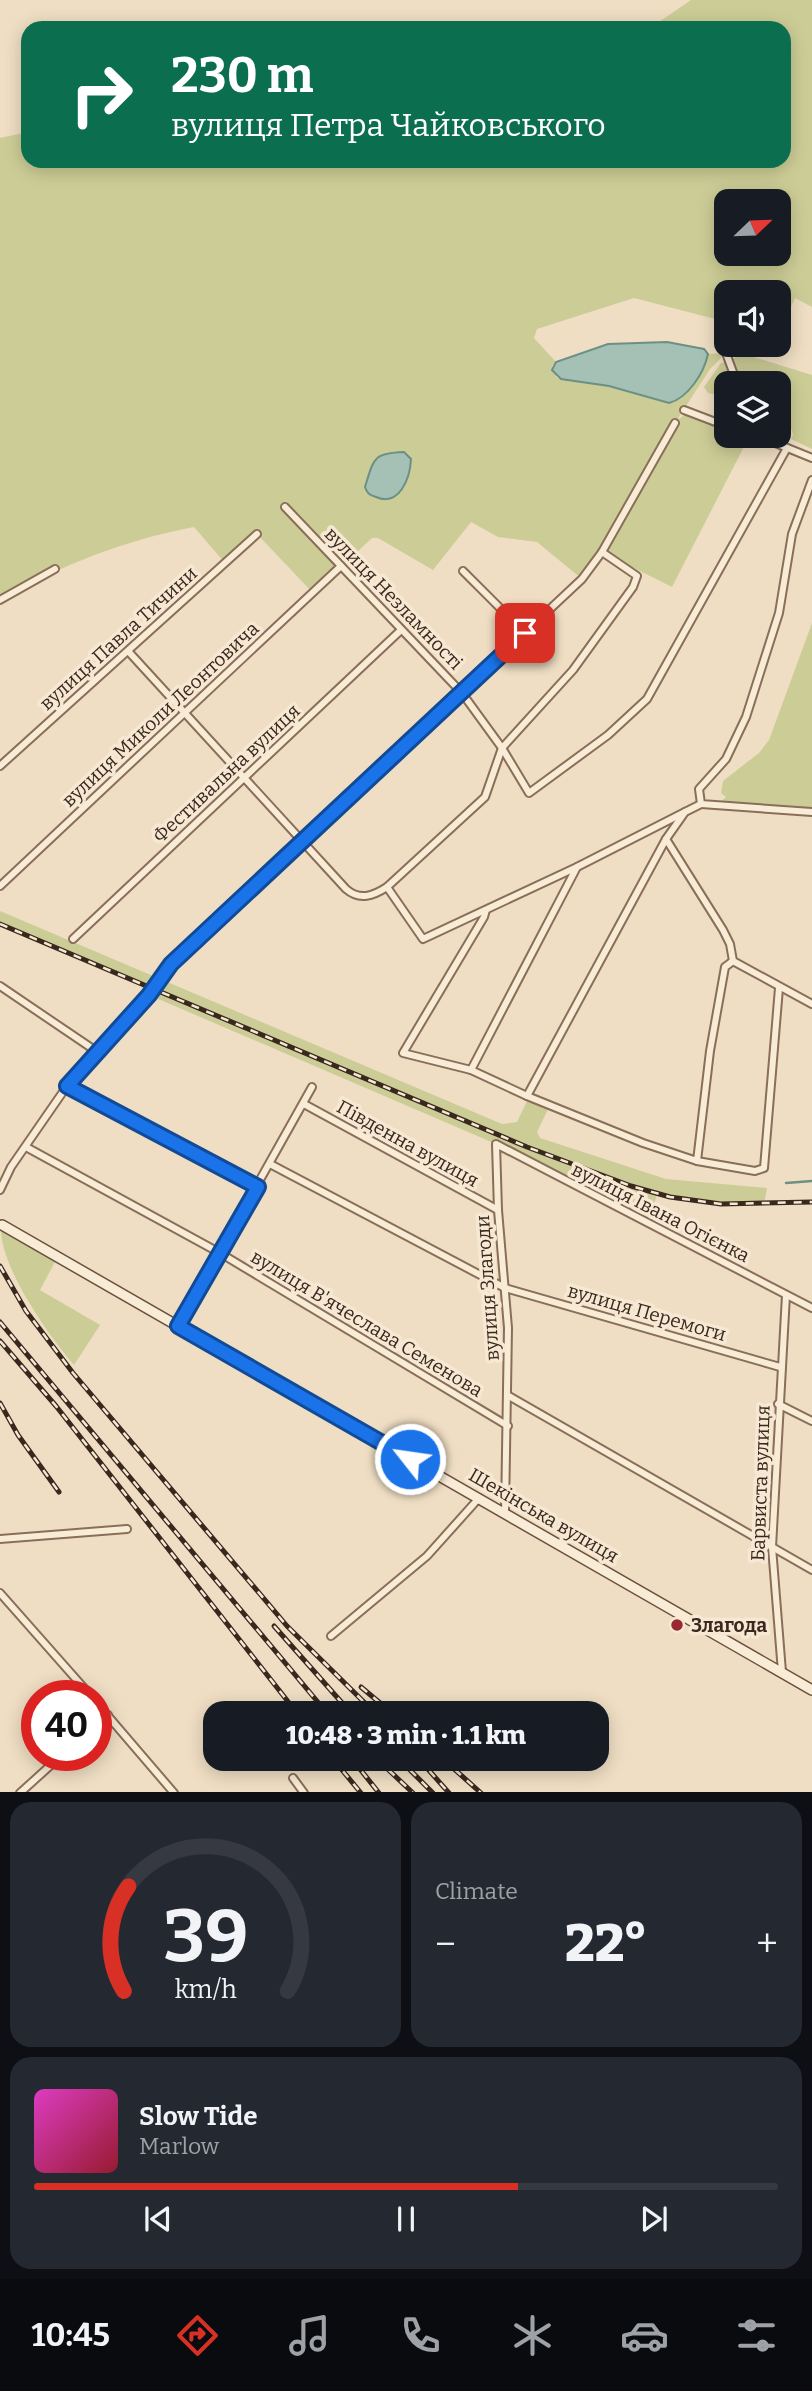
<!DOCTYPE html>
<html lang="en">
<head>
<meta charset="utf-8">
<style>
  body { margin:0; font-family:Bitter,serif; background:#242831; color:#f1f3f6; height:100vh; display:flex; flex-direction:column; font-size:26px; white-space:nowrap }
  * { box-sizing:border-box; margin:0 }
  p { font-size:23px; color:#9ea1a6 }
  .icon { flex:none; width:38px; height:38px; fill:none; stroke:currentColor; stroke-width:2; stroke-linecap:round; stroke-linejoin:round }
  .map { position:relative; height:1792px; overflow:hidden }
  .sheet { display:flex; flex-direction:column; gap:10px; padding:10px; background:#0d0f14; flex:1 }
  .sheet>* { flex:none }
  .guide { position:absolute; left:21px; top:21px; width:770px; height:147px; border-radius:21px; box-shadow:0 4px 18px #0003; background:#0b6e4f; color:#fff; overflow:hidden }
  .needle { width:46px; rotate:67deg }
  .fabs { position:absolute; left:714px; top:189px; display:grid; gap:14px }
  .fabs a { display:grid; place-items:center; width:77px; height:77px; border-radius:14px; background:#171b24; box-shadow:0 4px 18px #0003; font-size:35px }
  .speed { position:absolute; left:21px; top:1680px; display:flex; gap:14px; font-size:35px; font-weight:700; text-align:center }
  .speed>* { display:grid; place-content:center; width:91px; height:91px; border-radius:50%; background:#171b24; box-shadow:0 4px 18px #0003; line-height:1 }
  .speed .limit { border:10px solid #d22; background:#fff; color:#111 }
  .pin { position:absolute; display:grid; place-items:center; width:60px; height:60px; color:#fff; margin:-30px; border-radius:14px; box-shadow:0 4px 10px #0006 }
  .me { position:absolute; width:77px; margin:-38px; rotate:300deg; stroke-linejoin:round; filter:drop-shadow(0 0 5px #0008) }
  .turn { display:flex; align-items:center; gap:24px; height:147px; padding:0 35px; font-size:32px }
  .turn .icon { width:91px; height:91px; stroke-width:2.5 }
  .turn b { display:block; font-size:49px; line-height:60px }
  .big { font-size:52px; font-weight:800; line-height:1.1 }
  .sheet .tile { flex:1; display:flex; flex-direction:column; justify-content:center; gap:10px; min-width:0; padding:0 24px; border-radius:21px; background:#242831 }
  .sheet .dial { align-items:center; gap:0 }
  .dial svg { height:182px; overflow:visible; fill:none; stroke:#363941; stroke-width:7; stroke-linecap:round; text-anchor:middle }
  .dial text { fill:#f1f3f6; stroke:none }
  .song { display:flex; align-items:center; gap:21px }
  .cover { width:84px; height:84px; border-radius:10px; background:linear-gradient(135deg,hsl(310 70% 55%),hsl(350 70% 35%)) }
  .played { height:7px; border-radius:4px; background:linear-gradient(90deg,#d93025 65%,#363941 65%) }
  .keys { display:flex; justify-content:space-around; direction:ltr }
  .heat { display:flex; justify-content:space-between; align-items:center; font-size:38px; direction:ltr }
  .sheet .tiles { flex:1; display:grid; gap:10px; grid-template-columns:1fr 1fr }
  .tile:last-child { grid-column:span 2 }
  .trip { position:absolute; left:203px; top:1701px; width:406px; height:70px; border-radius:21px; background:#171b24; box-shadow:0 4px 18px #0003; font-weight:800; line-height:70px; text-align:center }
  .dock { display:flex; height:112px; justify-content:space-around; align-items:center; background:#090b0e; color:#9ea1a6 }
  .dock .icon { width:49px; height:49px }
  .dock .current { color:#d93025 }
  .dock b { font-size:32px; color:#f1f3f6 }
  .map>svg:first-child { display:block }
  .green { fill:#cccd96; fill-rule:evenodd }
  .water { fill:#a5c1b6; stroke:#6c9084; stroke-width:2 }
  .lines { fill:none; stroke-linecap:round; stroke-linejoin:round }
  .stream { stroke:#6c9084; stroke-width:2.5 }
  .street-casing { stroke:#896e59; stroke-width:10 }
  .secondary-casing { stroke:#6b503d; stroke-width:12 }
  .street { stroke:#f9ecd6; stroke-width:6 }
  .secondary { stroke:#f9ecd6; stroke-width:9 }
  .rail-casing { stroke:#39281e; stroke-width:5 }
  .rail { stroke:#f6e8d3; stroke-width:2.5; stroke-dasharray:8; stroke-linecap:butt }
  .route-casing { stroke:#114b97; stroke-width:18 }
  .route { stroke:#1a73e8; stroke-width:12 }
  .poi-dot { fill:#992833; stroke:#f6e8d3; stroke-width:2.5 }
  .labels { text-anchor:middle; stroke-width:7; stroke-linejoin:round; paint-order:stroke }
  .street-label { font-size:19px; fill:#39281e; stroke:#f6e8d3 }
  .poi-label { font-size:19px; font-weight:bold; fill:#39281e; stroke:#f6e8d3; text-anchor:start }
</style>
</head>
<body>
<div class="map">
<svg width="812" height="1793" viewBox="0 0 812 1793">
  <rect width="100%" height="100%" fill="#efdec3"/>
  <g class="green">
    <path d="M691,0H812V307L795,298L785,320L779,317V292H726V329L719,320L634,298L537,329L534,338L556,362L552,366L557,378L609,386L669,403L681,398L706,364L708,354L726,353L710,369L677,420L686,414L726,429V436L749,437L672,587L602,552L582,579L537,542L498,537L471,522L433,570L378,538H372L313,593L257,534L225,563L194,527C122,541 64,564 0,600V138L28,132V161H784V28H650ZM726,201H779V254H726Z"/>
    <path d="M741,353L812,375V449L791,439L793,435C788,412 779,407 779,383H742L733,359Z"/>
    <polygon points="725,362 734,383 726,383 726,397 708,393 704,387 721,363"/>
    <polygon points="812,623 812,812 717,805 726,797 721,793 723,781 759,753 769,740"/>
    <polygon points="0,911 502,1124 517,1122 529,1097 550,1105 537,1132 540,1138 666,1179 767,1188 764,1204 707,1203 657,1194 654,1205 637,1202 631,1214 496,1144 149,995 153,988 0,923"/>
    <path d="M1,1228L56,1260L40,1290L100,1325L74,1365C49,1336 0,1267 1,1228Z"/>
  </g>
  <g class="water">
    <path d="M667,342L704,349L708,354C704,373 688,398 669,403L609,386L561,379L552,370L556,362L608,344Z"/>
    <path d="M404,452L411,459C410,479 399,507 376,497C369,495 367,493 365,487C374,458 373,453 404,452Z"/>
  </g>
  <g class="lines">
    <polyline class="stream" points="786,1183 812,1181"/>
    <g class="street-casing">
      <g id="street">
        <polyline points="726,353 737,383"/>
        <polyline points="684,410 726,426"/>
        <polyline points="758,436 812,458"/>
        <polyline points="812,480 792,534 779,613 746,717 726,759 699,789 701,804 812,812"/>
        <polyline points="285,507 462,693 502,748 529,793 608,735 647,699 787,448"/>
        <polyline points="463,571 525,633"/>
        <polyline points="0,600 55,569"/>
        <path d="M128,651L346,889C360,901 373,896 387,887L485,797L502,748L573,670L633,587L637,576L602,552"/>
        <polyline points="0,766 257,534"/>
        <polyline points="701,804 685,812 666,839 723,930 730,944 733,961 812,1004"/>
        <polyline points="577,867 471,1070 527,1096 666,839"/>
        <polyline points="0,886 341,566"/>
        <polyline points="387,887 423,939 577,867 685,812"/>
        <polyline points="73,939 401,630"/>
        <polyline points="0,986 96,1051"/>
        <polyline points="471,1070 403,1053 484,917 486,910"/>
        <polyline points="67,1086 258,1187"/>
        <polyline points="527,1096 643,1143 697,1161 710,1051 725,967 733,961"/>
        <polyline points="304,1104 498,1210"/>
        <polyline points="26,1147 220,1253 508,1426"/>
        <polyline points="697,1161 755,1171 764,1168 779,988"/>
        <polyline points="270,1164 505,1288 780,1367"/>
        <polyline points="0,1190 11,1167 67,1086 149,995 171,964 582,579 602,552 675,423"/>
        <polyline points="178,1326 312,1087"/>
        <polyline points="509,1396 812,1570"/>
        <polyline points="778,1404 812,1421"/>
        <polyline points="505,1513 508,1328 498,1210 496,1144 812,1308"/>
        <polyline points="0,1539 127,1529"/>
        <polyline points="0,1593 91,1696"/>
        <polyline points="331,1636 427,1556 479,1498"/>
        <polyline points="782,1672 772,1547 786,1295"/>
        <polyline points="96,1702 174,1793"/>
        <polyline points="96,1725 108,1715"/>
        <polyline points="293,1778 304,1793"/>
        <polyline points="20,1793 62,1755"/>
      </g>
    </g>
    <g class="secondary-casing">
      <polyline id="secondary" points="2,1225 812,1690"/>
    </g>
    <use href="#street" class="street"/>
    <use href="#secondary" class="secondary"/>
    <g class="rail-casing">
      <g id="rail">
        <polyline points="0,924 527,1147 631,1186 670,1197 721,1204 812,1202"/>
        <polyline points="0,1266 26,1311 73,1373 287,1626 375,1713"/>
        <polyline points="0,1322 327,1713"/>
        <polyline points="0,1341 56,1406 297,1713"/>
        <polyline points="0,1403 18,1435 59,1492"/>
        <polyline points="274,1626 351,1713"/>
        <polyline points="361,1687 392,1713"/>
        <polyline points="333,1759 361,1793"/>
        <polyline points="352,1759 379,1793"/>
        <polyline points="377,1759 413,1793"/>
        <polyline points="399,1759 433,1793"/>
        <polyline points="419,1759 449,1793"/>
        <polyline points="443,1759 481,1793"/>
      </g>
    </g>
    <use href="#rail" class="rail"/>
  </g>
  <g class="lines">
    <g class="route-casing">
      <polyline id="route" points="410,1459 178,1326 258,1187 67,1086 149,995 171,964 525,633"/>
    </g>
    <use href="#route" class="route"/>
  </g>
  <circle class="poi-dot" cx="677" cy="1625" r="7"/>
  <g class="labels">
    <g class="street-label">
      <text transform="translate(394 598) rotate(46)" y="7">вулиця Незламності</text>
      <text transform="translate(118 638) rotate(-42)" y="7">вулиця Павла Тичини</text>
      <text transform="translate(160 714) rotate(-43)" y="7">вулиця Миколи Леонтовича</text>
      <text transform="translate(226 773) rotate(-43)" y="7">Фестивальна вулиця</text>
      <text transform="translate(408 1143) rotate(29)" y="7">Південна вулиця</text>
      <text transform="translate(661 1212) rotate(27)" y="7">вулиця Івана Огієнка</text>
      <text transform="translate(487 1288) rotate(-94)" y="7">вулиця Злагоди</text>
      <text transform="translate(647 1312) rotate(16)" y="7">вулиця Перемоги</text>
      <text transform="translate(367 1323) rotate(31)" y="7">вулиця В'ячеслава Семенова</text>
      <text transform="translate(760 1483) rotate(-88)" y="7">Барвиста вулиця</text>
      <text transform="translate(544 1515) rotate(30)" y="7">Шекінська вулиця</text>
    </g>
    <g class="poi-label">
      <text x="691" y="1632">Злагода</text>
    </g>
  </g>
</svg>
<div class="fabs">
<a><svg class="needle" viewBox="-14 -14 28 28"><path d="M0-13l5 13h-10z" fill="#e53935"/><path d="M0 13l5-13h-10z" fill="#9ea1a6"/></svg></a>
<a><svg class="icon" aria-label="sound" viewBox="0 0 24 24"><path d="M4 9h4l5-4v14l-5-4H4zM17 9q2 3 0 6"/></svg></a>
<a><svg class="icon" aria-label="layers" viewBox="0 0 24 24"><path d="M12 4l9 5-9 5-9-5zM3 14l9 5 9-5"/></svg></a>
</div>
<div class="speed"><div class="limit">40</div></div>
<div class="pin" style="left:525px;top:633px;background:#d93025"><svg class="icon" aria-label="arrive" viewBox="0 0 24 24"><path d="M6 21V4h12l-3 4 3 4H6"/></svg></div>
<svg class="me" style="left:410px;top:1459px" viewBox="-20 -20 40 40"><circle r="17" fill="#1a73e8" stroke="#fff" stroke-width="3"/><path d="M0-11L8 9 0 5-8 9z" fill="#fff"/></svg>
<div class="trip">10:48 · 3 min · 1.1 km</div>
<div class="guide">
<div class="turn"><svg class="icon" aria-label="right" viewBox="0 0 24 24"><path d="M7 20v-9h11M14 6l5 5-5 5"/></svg><div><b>230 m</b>вулиця Петра Чайковського</div></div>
</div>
</div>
<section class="sheet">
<div class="tiles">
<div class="tile dial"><svg viewBox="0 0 100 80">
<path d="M14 69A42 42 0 1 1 86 69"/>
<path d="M14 69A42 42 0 0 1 16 23" stroke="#d93025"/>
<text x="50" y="56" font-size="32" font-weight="700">39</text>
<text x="50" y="72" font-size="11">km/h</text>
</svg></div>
<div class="tile"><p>Climate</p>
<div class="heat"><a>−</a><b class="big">22°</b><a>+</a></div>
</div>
<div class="tile">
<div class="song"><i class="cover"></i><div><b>Slow Tide</b><p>Marlow</p></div></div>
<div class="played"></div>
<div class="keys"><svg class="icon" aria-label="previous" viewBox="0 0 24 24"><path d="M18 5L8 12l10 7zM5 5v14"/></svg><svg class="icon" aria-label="pause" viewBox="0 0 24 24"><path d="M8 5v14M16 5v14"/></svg><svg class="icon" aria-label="next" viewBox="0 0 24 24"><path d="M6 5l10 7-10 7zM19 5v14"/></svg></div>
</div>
</div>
</section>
<nav class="dock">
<b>10:45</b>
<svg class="icon current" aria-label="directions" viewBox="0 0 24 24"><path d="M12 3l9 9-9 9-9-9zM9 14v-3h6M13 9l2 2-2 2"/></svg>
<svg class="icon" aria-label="music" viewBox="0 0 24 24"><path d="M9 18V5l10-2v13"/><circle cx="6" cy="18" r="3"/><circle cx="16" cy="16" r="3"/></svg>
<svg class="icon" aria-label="phone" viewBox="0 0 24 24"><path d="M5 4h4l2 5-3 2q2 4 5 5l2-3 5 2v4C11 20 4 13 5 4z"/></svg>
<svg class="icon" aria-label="climate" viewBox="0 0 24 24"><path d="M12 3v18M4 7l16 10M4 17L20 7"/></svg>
<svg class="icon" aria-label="car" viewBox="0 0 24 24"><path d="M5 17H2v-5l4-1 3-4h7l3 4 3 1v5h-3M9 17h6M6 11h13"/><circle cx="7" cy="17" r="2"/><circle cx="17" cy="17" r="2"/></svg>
<svg class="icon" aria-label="filters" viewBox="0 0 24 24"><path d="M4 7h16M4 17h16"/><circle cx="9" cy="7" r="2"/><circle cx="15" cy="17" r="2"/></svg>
</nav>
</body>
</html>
